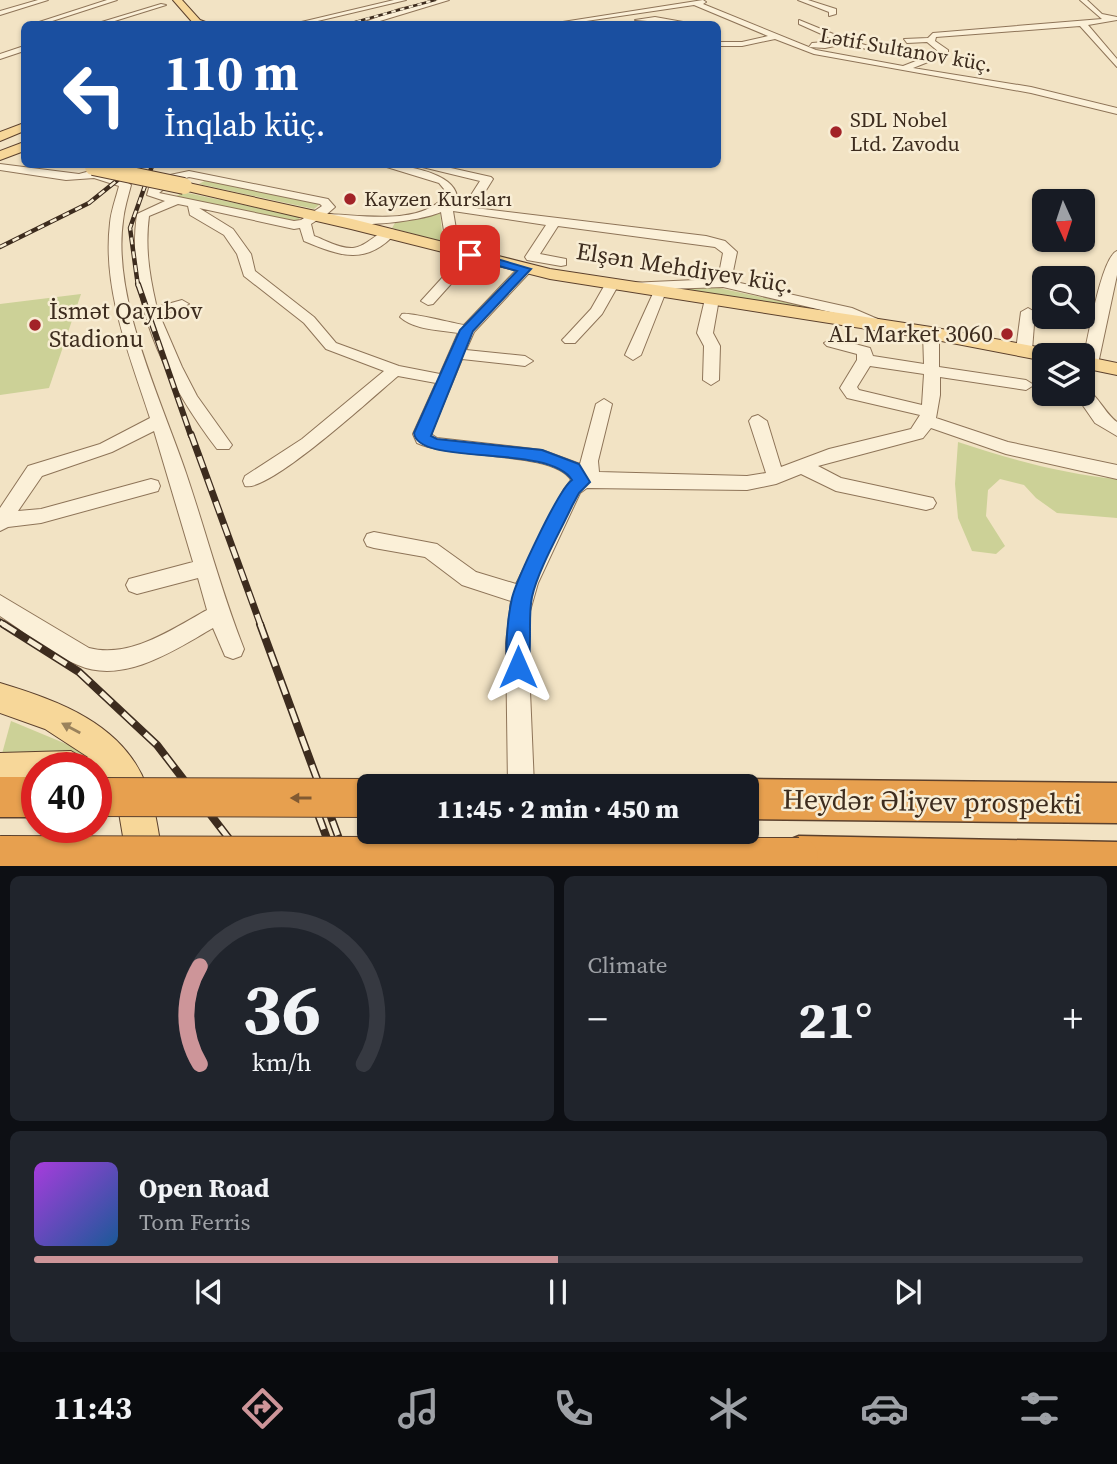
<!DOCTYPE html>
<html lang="en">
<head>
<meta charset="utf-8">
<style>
  body { margin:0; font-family:"Source Serif 4",serif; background:#20242c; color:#f1f3f6; height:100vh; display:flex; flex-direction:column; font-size:26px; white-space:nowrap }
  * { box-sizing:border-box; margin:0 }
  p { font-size:23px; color:#9ea1a6 }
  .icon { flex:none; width:38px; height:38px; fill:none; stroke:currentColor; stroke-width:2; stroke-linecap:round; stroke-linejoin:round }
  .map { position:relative; height:866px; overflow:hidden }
  .sheet { display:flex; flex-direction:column; gap:10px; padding:10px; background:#0d0f14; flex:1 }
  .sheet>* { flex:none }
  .guide { position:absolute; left:21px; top:21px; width:700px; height:147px; border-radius:10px; box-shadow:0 2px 5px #0004; background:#1a4fa0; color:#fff; overflow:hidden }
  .needle { width:46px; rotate:177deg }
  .fabs { position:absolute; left:1032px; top:189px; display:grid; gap:14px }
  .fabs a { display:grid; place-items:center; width:63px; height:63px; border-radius:10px; background:#171b24; box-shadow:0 2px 5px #0004; font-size:35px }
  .speed { position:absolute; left:21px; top:752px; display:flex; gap:14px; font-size:35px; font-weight:700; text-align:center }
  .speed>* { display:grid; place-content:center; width:91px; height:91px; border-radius:50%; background:#171b24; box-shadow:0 2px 5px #0004; line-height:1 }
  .speed .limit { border:10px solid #d22; background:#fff; color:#111 }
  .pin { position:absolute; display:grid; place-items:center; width:60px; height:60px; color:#fff; margin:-30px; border-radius:14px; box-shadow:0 4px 10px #0006 }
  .me { position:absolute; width:77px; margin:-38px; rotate:0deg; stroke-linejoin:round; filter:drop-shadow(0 0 5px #0008) }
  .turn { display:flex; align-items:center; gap:24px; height:147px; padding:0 28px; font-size:32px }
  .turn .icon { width:91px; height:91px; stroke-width:2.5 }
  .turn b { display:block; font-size:49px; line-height:60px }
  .big { font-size:52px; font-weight:800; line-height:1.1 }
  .sheet .card { flex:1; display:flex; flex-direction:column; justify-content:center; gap:10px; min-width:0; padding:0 24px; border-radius:10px; background:#20242c }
  .sheet .dial { align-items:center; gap:0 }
  .dial svg { height:182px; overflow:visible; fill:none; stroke:#363941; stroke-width:7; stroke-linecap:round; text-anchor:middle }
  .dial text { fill:#f1f3f6; stroke:none }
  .song { display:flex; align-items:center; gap:21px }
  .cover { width:84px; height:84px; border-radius:10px; background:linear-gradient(135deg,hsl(280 70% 55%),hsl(210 70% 35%)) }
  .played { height:7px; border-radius:4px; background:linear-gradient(90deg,#cd9599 50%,#363941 50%) }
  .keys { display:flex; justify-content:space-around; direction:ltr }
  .heat { display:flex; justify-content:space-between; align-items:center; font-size:38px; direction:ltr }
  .sheet .tiles { flex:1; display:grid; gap:10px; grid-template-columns:1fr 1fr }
  .card:last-child { grid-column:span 2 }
  .trip { position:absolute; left:357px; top:774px; width:402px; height:70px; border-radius:10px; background:#171b24; box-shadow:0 2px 5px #0004; font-weight:800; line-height:70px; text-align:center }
  .tabs { display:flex; height:112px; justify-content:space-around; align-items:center; background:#090b0e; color:#9ea1a6 }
  .tabs .icon { width:49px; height:49px }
  .tabs .current { color:#cd9599 }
  .tabs b { font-size:32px; color:#f1f3f6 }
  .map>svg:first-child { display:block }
  .green { fill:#ccd197 }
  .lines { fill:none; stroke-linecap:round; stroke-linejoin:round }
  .minor-casing { stroke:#8e7458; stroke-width:2 }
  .major-casing { stroke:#5c412d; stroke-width:2 }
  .highway-casing { stroke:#5c412d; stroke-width:3 }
  .minor { fill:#fbf0d8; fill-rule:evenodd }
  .major { fill:#f7d799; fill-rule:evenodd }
  .highway { fill:#e7a04f; fill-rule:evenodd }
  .rail-far4-casing { stroke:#3d2c1e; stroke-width:2.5 }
  .rail-far3-casing { stroke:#3d2c1e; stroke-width:4.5 }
  .rail-far2-casing { stroke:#3d2c1e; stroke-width:6 }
  .rail-far1-casing { stroke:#3d2c1e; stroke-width:7 }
  .rail-casing { stroke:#3d2c1e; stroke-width:8 }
  .rail-far4 { stroke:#f8edd4; stroke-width:2; stroke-dasharray:4.5; stroke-linecap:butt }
  .rail-far3 { stroke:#f8edd4; stroke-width:2.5; stroke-dasharray:7; stroke-linecap:butt }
  .rail-far2 { stroke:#f8edd4; stroke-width:3.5; stroke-dasharray:10; stroke-linecap:butt }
  .rail-far1 { stroke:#f8edd4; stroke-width:4.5; stroke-dasharray:12; stroke-linecap:butt }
  .rail { stroke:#f8edd4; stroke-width:5; stroke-dasharray:15; stroke-linecap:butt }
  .major-bridge-far1-casing { stroke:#5c412d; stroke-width:14; stroke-linecap:butt }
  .major-bridge-casing { stroke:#5c412d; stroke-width:18; stroke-linecap:butt }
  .highway-bridge-casing { stroke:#5c412d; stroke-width:40; stroke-linecap:butt }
  .major-bridge-far1 { stroke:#f7d799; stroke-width:12 }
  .major-bridge { stroke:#f7d799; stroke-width:16 }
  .highway-bridge { stroke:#e7a04f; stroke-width:38 }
  .oneway { fill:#9a825c }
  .oneway2 { fill:#815a32 }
  .route { fill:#1a73e8; stroke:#114b97; stroke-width:2 }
  .poi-dot { fill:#a22328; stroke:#f8edd4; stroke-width:2.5 }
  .labels { text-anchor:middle; stroke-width:5; stroke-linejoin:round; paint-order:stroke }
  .far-street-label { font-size:21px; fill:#3d2c1e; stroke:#f8edd4 }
  .far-poi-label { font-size:21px; fill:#3d2c1e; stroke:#f8edd4; text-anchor:start }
  .street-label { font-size:24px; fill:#3d2c1e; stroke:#f8edd4 }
  .poi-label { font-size:24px; fill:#3d2c1e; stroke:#f8edd4; text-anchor:start }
  .near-street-label { font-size:28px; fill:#3d2c1e; stroke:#f8edd4 }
</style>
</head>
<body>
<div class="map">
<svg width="1117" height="866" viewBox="0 0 1117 866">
  <rect width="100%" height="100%" fill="#f2e3c4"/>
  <g class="green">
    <polygon points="208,179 317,201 319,205 314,209 199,184"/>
    <polygon points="183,192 300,217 297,224 173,198"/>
    <polygon points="440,212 443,242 392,228 395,223"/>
    <polygon points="680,288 719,288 848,316 673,290"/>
    <polygon points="81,294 49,388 0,395 0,304"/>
    <path d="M958,442C1009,459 1063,474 1117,479V518L1057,513L1036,498L1024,485L1000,479L988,490L986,516L1005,546L996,554L972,551L958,518L955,484Z"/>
    <polygon points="11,721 76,748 92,760 0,761"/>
  </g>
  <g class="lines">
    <g class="minor-casing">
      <g id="minor">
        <polygon points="38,0 48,0 0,15 0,11"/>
        <polygon points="107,0 117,0 43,24 33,24"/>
        <polygon points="394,0 406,0 305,24 293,24"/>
        <polygon points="438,0 449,0 370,24 360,24 399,9"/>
        <polygon points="703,0 706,2 703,4 816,50 903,66 939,52 927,42 907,43 904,39 928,38 933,33 1102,19 1080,0 1087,0 1102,14 1117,17 1117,20 1088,25 1117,59 1117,67 1080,26 936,37 935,41 948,50 948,54 913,68 1031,87 1117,108 1117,114 1031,93 814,54 775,39 742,46 718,46 718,42 742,42 768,36 694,5 566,24 550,24"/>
        <polygon points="798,0 808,0 836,9 836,14 829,16 829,12"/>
        <polygon points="161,4 166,5 105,24 95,24"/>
        <polygon points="655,17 683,22 684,24 635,20"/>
        <polygon points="799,20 848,40 879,49 875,51 845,44 825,48 809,47 812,43 837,41 799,24"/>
        <polygon points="21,47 24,47 24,51 0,59 0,54"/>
        <path d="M0,164L79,174L105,167L111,170L105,174L123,179L131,185C128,197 124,209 123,221C112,299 161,399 186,473C206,532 221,591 244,649L241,656L233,659L225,656L213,628C175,650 123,685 78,665C50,654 25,632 0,616V595L89,648C130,659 172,629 207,610L198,578L137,594L129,591L126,585L129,579L193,562L154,431L112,452L42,476L18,511L41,509L151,479L158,481L160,486L158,491L41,523L8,527L0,531V508L28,466L100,444L150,418C130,356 102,290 110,223C111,211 116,198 119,186L94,178L66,180L0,170Z"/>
        <path d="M377,164C399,164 453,171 457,196L451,204L464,206L480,181L410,164H433L491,177L493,179L475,208L706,236L725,241L737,252L731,281L852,308L894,326L887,330L843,315L723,287L667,289L641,355L633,360L625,355L655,289H629V283L718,279L723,253L715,247L558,226L540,254L566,259V265L561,266L527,260L525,257L546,225L453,211L458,241L477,255L433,304L428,305L421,301L462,256L446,243L441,212C419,222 340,231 322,217L311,224L314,236C325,240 340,249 353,248C368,247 379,228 394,230L396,233C366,266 340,256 304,241L300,228L294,229L199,208L233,229L251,254L255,271L314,317L336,343L399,366L440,374L458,333C440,330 414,330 400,317L402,314C409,312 452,323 464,325L520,266H530V272L474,332L466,350L525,356L533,361L525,366L462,359L431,434L437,438L542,450L580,464L596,404L604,399L612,404L598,461L599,472L747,476L766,473L749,421L752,417L758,415L767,421L781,467L829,449L911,429L920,415L847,398L840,388L857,360V354L827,346L824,343L832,338L870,348L873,356L924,364L923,333L931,328L939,333V367L1026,380L1034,385L1026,390L940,377V395L936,418L1008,442L1117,465V479L1006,454L931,428L923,438L818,466L841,478L933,498L936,503L933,508L926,510L836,491L801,474L776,484L747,490L587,488L580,493L538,583L530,611L528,643L534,786H508L506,643L511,601L462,585L425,557L374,548L367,546L364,540L367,534L374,532L437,544L476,572L516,584L564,489L571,480C554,451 451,459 417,443L413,434L436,383L398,376C375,395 269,493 245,486L243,481L245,476L302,439L384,371L326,349L304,323L244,276L237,254L224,235L190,215L188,206L178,204L149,216C145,247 149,273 156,304L157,307L182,300L189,304L160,316L182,367L197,396L232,445L229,449H217C166,382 125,300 137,214L165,201L147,195L149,188L170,175L189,171L328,199L335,207L327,214C362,215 420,226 445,196L444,189L439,183ZM189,177L320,204L322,206L301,220L294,221L159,193L173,182ZM870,366L924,374L922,405L859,390L857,387Z"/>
        <path d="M1117,251V275L1098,364L1090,369L1084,367L1083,359C1088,340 1101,257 1117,251Z"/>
        <polygon points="612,280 619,284 602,314 575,343 565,343 562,340 565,337 591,309 607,281"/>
        <polygon points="712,295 719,299 713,333 720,346 719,380 711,385 703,380 704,346 697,333 705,299"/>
        <polygon points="1028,308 1035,312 1032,350 1024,355 1016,350 1021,312"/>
        <path d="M1083,388C1097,392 1104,413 1117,422V436L1095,423L1075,394H1083Z"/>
      </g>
    </g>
    <g class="major-casing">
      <g id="major">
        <polygon points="173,0 182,0 200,20 211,24 194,24"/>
        <polygon points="24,123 24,131 0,141 0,132"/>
        <polygon points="24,142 24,151 0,160 0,151"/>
        <polygon points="184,182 352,219 550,269 931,327 1048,349 1055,351 1058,355 1045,355 1045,361 931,339 550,279 351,229 179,189 177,186"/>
        <polygon points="1083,356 1117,363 1117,375 1083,368"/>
        <path d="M0,683C59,701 124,724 147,787C157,812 159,839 164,866H128L116,795L96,788V768H37V786L0,787V753L71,751L84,759L88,757L45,729L0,713Z"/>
      </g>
    </g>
    <g class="highway-casing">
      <g id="highway">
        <rect x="0" y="777" width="37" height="40"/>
        <polygon points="747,779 1117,783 1117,823 747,819 747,786 733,786"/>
        <polygon points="799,836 1117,842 1117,866 782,866 778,857 784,842"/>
      </g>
    </g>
    <use href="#minor" class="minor"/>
    <use href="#major" class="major"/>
    <use href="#highway" class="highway"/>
    <g class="rail-far4-casing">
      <g id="rail-far4">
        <polyline points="348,24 435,0"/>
        <polyline points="133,168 138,164"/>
        <polyline points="152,168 153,164"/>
      </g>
    </g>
    <g class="rail-far3-casing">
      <g id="rail-far3">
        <polyline points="0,247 89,203 135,166"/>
        <polyline points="138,286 130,228 152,166"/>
      </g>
    </g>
    <g class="rail-far2-casing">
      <polyline id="rail-far2" points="138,284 191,436"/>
    </g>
    <g class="rail-far1-casing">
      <g id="rail-far1">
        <polyline points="191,434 261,626"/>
        <polyline points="0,622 6,626"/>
      </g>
    </g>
    <g class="rail-casing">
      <g id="rail">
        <polyline points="3,624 79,672 157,745 250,866"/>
        <polyline points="260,624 349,866"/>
        <polyline points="308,787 337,866"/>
      </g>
    </g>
    <use href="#rail-far4" class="rail-far4"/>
    <use href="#rail-far3" class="rail-far3"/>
    <use href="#rail-far2" class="rail-far2"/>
    <use href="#rail-far1" class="rail-far1"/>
    <use href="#rail" class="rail"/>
    <g class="major-bridge-far1-casing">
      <polyline id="major-bridge-far1" points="93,167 97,168"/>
    </g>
    <g class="major-bridge-casing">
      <polyline id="major-bridge" points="93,167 184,186"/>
    </g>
    <g class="highway-bridge-casing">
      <g id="highway-bridge">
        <polyline points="96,797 369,798"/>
        <polyline points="0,855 799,857"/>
      </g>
    </g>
    <use href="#major-bridge-far1" class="major-bridge-far1"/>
    <use href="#major-bridge" class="major-bridge"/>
    <use href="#highway-bridge" class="highway-bridge"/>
  </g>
  <defs><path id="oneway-solid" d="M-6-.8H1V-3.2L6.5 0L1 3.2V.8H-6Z" transform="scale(1.75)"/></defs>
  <use class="oneway" href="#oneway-solid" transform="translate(71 728) rotate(-152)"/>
  <use class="oneway2" href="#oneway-solid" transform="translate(301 798) rotate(-180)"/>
  <path class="route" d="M470,251L531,269L473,331L431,436L437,439L542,450L579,464L590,482L579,493L572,506C560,532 538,570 532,597C527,620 534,654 525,674L518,677L510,674C503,657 508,616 512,598C517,579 558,490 572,480C549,443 418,467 414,433L460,330L517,271L466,257V252Z"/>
  <g class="poi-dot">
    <circle cx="836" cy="132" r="7"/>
    <circle cx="350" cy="199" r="7"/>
    <circle cx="35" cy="325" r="7"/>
    <circle cx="1007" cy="334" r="7"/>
  </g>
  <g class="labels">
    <g class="far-street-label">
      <text transform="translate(906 50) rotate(10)" y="7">Lətif Sultanov küç.</text>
    </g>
    <g class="far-poi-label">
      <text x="850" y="127">SDL Nobel<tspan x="850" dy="24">Ltd. Zavodu</tspan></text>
      <text x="364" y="206">Kayzen Kursları</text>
    </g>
    <g class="street-label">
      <text transform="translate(685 268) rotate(9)" y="8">Elşən Mehdiyev küç.</text>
    </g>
    <g class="poi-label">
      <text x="49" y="319">İsmət Qayıbov<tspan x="49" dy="28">Stadionu</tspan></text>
      <text x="993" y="342" text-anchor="end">AL Market 3060</text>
    </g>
    <g class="near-street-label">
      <text transform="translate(932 801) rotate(1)" y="10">Heydər Əliyev prospekti</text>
    </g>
  </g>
</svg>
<div class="fabs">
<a><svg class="needle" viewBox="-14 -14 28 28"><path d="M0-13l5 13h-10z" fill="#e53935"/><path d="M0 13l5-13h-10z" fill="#9ea1a6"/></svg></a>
<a><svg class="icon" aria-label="search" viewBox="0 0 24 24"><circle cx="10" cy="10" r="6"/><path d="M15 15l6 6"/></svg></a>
<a><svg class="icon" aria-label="layers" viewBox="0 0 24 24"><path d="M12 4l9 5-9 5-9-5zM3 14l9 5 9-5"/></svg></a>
</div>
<div class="speed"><div class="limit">40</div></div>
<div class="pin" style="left:470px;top:255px;background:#d93025"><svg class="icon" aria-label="arrive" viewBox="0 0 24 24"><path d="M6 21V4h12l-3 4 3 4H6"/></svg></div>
<svg class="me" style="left:518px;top:667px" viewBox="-20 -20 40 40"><path d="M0-17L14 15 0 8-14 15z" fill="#1a73e8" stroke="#fff" stroke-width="4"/></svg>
<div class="trip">11:45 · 2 min · 450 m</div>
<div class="guide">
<div class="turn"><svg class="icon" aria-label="left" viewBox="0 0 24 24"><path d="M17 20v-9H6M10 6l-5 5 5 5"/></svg><div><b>110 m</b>İnqlab küç.</div></div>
</div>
</div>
<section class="sheet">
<div class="tiles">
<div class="card dial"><svg viewBox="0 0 100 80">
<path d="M14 69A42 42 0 1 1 86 69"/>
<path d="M14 69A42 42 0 0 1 14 26" stroke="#cd9599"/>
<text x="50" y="56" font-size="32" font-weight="700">36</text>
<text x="50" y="72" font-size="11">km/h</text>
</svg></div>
<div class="card"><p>Climate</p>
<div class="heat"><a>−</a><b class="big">21°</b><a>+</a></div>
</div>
<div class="card">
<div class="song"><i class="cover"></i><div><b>Open Road</b><p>Tom Ferris</p></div></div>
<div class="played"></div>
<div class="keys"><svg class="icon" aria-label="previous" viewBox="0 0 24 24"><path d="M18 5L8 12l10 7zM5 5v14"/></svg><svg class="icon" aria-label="pause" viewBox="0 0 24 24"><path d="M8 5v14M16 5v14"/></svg><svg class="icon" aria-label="next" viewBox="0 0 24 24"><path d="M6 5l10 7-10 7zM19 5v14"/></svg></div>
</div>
</div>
</section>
<nav class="tabs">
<b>11:43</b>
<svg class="icon current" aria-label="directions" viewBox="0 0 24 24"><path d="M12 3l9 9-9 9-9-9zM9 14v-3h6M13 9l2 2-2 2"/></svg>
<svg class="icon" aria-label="music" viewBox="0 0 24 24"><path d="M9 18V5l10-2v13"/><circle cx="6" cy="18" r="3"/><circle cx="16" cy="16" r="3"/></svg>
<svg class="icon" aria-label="phone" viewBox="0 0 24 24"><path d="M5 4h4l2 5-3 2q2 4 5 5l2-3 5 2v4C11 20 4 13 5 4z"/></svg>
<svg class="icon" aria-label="climate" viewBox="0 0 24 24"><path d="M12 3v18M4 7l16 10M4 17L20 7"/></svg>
<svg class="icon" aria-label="car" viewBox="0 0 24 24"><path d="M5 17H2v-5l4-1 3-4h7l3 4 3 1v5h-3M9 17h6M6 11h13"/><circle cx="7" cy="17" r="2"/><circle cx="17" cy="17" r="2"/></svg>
<svg class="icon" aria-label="filters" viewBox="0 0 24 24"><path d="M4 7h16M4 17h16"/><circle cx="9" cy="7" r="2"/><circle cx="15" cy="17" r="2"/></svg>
</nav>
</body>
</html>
